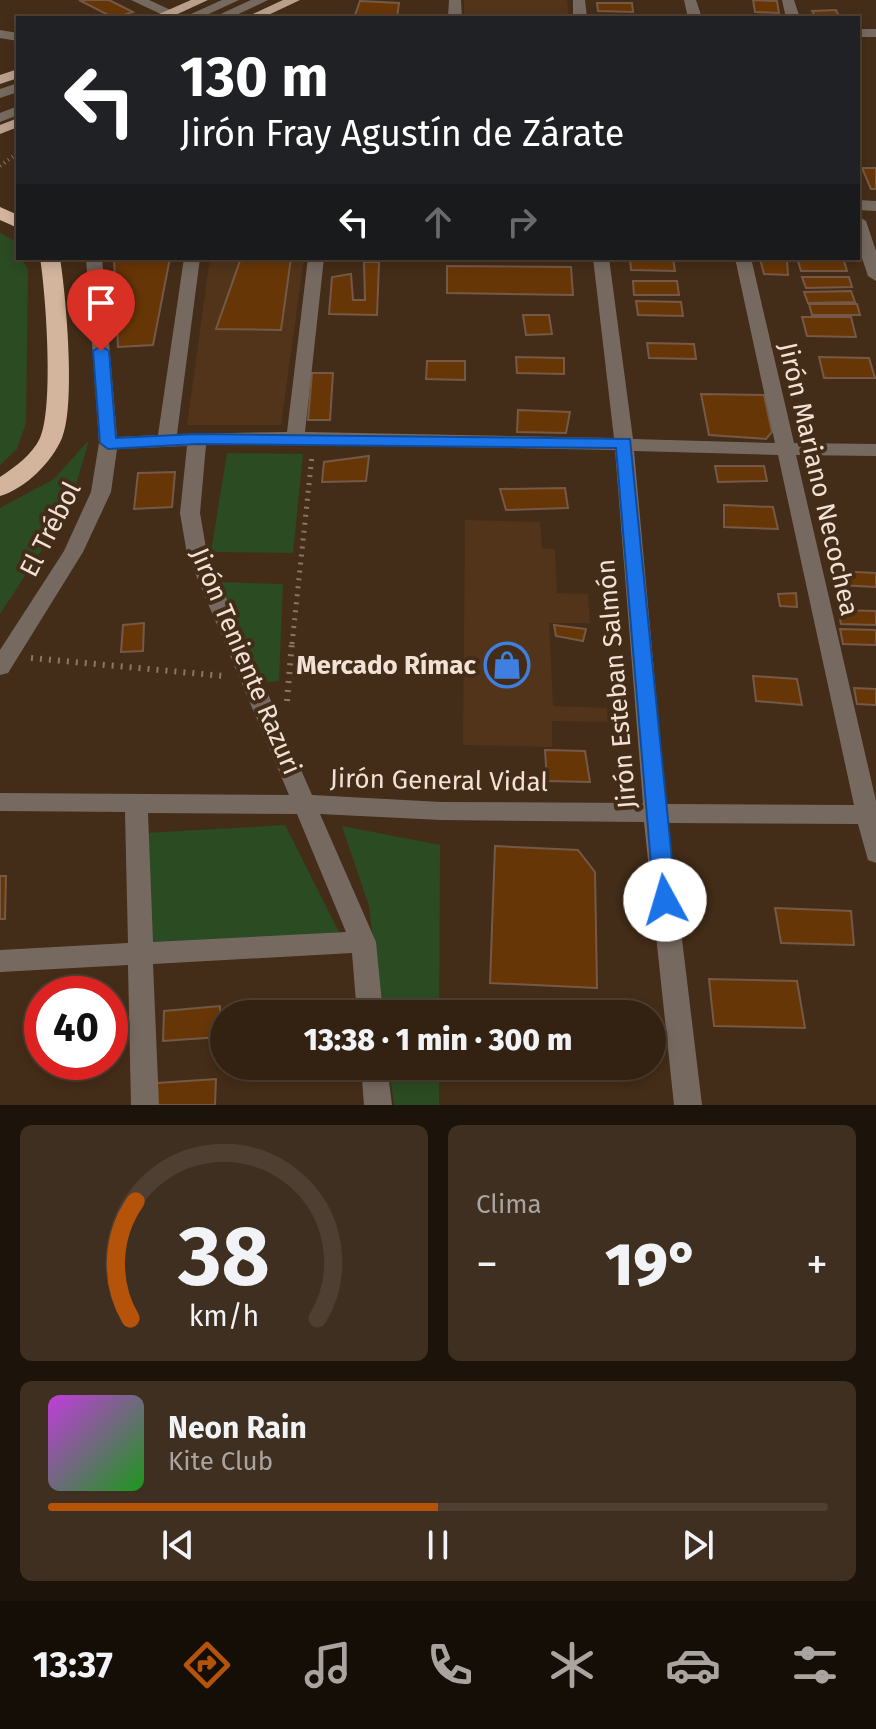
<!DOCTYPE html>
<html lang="es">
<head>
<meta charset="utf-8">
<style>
  body { margin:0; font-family:"Fira Sans",sans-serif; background:#3e2f20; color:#f1f3f6; height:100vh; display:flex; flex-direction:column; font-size:30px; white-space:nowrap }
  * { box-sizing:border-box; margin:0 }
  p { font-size:26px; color:#a9a49f }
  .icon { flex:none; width:44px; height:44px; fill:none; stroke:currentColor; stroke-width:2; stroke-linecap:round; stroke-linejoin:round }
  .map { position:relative; height:1105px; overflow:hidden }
  .details { display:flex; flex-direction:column; gap:20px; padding:20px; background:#1c130a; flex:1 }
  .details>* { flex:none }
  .banner { position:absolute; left:16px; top:16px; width:844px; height:244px; border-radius:0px; box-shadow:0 4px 12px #0003,0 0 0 2px #4e3f32; background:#202124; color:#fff; overflow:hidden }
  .speed { position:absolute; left:24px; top:976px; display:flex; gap:16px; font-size:40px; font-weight:700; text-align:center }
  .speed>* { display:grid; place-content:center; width:104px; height:104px; border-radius:50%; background:#332212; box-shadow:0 4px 12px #0003,0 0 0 2px #4e3f32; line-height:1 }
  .speed .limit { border:12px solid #d22; background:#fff; color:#111 }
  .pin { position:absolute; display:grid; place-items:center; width:68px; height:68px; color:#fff; margin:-82px -34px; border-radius:50% 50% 50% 0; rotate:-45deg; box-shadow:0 0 8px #0007 }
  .pin .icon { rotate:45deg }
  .me { position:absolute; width:88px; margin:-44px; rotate:354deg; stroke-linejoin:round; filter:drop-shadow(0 0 6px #0008) }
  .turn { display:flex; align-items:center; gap:28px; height:168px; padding:0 32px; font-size:36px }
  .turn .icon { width:104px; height:104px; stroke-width:2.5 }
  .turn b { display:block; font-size:56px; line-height:68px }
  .lanes { display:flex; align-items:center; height:76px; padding:0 32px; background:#0003; justify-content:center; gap:40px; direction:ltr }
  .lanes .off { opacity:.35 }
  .big { font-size:60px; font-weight:800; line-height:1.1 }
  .details .card { flex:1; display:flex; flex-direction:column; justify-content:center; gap:12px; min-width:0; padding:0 28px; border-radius:12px; background:#3e2f20 }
  .details .dial { align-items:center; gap:0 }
  .dial svg { height:208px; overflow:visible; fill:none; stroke:#4e3f32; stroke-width:7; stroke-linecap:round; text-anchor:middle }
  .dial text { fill:#f1f3f6; stroke:none }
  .song { display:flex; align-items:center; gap:24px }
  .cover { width:96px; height:96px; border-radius:12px; background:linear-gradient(135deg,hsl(290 70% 55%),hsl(120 70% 35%)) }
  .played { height:8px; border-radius:4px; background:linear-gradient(90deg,#b45309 50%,#4e3f32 50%) }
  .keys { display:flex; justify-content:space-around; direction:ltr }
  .heat { display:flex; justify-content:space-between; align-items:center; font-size:44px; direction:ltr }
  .details .tiles { flex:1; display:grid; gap:20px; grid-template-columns:1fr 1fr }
  .card:last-child { grid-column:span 2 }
  .trip { position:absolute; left:210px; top:1000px; width:456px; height:80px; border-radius:40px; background:#332212; box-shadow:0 4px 12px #0003,0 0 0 2px #4e3f32; font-weight:800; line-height:80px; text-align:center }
  .tabs { display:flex; height:128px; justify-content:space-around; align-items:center; background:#140e07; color:#a9a49f }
  .tabs .icon { width:56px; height:56px }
  .tabs .current { color:#b45309 }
  .tabs b { font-size:36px; color:#f1f3f6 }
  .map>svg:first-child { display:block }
  .built { fill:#51341a }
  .green { fill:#2b4b23 }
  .building { fill:#673607; stroke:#755946; stroke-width:2 }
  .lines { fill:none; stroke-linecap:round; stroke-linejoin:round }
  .path-far2 { stroke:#8a7665; stroke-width:4; stroke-dasharray:1 4; stroke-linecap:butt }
  .path-far1 { stroke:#8a7665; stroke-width:5; stroke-dasharray:2 6; stroke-linecap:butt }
  .path { stroke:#8a7665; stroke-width:6; stroke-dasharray:2 7; stroke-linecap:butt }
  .minor { fill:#766a60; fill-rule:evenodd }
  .major { fill:#b9a08c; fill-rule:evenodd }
  .highway { fill:#d3b59d; fill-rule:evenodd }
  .route { fill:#1a73e8; stroke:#114b97; stroke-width:2 }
  .labels { text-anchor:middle; stroke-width:8; stroke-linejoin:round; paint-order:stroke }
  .street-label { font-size:26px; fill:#f2e2d6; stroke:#442d18 }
  .poi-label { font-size:26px; font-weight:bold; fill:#f2e2d6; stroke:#442d18; text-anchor:end }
</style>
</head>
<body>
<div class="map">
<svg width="876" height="1105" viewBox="0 0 876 1105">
  <rect width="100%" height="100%" fill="#442d18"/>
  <g class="built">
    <polygon points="464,0 567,0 569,18 276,18 284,14 464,15"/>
    <polygon points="210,258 304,258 281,425 187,425"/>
    <polygon points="465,520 540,522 542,548 555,549 557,593 588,594 590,623 549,623 553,706 607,708 608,722 552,721 552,747 463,745"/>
  </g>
  <g class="green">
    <polygon points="0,233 14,240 18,258 22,258 28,270 26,423 17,449 0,465"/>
    <polygon points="89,440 69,508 0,614 0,508 54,479"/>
    <polygon points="227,453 303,454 293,553 211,552"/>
    <polygon points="215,582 283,584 279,681 255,683"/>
    <polygon points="285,825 339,932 150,948 145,833"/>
    <polygon points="342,826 440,845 439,1014 382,1014 369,906"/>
    <polygon points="389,1066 439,1066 439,1105 394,1105"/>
  </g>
  <g class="building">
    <polygon points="79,0 109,0 133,12 114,18"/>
    <polygon points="753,0 777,1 779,13 755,12"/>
    <polygon points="360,1 399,3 397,18 354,18"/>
    <polygon points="597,3 632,3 633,12 598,11"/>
    <polygon points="836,10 840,18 816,18 812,11"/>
    <polygon points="862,168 876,168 876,189 871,189"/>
    <polygon points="114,258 170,258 153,345 118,347"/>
    <polygon points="241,258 291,258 281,330 216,329"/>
    <polygon points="630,258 673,258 675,271 631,270"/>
    <polygon points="760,259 787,261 788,275 764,274"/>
    <polygon points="798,261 844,261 847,271 801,271"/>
    <polygon points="364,262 379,262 377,315 329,314 332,277 351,274 353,300 365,300"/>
    <polygon points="447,266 571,267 573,295 447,293"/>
    <polygon points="802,277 849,277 852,287 806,288"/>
    <polygon points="633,281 677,281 679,295 634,295"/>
    <polygon points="851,291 855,302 808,303 804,292"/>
    <polygon points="636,301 681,302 683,316 638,315"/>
    <polygon points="809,304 857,304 860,315 812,315"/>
    <polygon points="523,315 549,315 552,334 526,335"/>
    <polygon points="802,317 851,317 856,337 807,336"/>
    <polygon points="647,343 694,344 696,359 649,358"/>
    <polygon points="516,357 564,358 564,374 517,373"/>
    <polygon points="819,357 869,358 875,378 824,378"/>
    <polygon points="427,361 465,361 465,380 426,379"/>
    <polygon points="312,373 333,373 330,420 308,420"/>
    <polygon points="701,394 764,395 772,432 766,439 709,435"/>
    <polygon points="518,410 570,412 566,433 517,432"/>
    <polygon points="369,456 366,481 322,482 324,462"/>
    <polygon points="715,466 764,466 767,481 718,482"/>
    <polygon points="175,472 172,507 134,509 138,473"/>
    <polygon points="565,488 568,508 506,510 500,489"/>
    <polygon points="724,505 773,507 778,529 724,527"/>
    <polygon points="837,571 876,573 876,587 839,585"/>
    <polygon points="796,593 797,607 780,606 778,594"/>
    <polygon points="838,610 876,611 876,625 841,624"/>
    <polygon points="144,623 143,651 121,652 123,625"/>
    <polygon points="554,625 586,629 583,641 556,636"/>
    <polygon points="840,629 876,630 876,645 843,644"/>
    <polygon points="753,676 797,679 802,705 756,701"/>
    <polygon points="854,688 876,689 876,705 857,704"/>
    <polygon points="545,750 585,751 590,782 547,781"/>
    <polygon points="495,846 578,850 595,872 597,988 490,983"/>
    <polygon points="0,876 6,876 5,919 0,919"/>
    <polygon points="775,908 851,911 854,945 781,943"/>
    <polygon points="709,979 797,981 805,1028 714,1026"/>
    <polygon points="220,1006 220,1037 163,1041 164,1011"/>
    <polygon points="216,1079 215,1105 157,1105 157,1083"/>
  </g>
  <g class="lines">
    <polyline class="path-far2" points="0,166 18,153"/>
    <polyline class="path-far1" points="292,644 312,456"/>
    <g class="path">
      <polyline points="31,658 224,676"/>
      <polyline points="287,701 292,642"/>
    </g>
    <g class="minor">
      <polygon points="131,0 149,0 177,13 165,16"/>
      <polygon points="222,0 239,0 200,18 182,18"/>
      <polygon points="251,0 268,0 230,18 212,18"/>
      <polygon points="449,0 461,0 462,18 448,18"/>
      <polygon points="573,0 585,0 587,18 573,18"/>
      <polygon points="684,0 696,0 702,18 688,18"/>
      <polygon points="782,0 794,0 800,18 786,18"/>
      <rect x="858" y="29" width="18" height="8"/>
      <polygon points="0,30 18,33 18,41 0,38"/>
      <polygon points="18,83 18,92 0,98 0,89"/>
      <polygon points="18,106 18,115 0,122 0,113"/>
      <polygon points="858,200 876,201 876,211 858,210"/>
      <polygon points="858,216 866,221 876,251 876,281 868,276 858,246"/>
      <path d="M86,258H102L117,437L158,435L184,258H200L177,434L287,432L308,258H324L305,432L614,438L593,258H609L633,439L775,443L735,258H751L794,443L876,444V456L796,455L876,801V863L868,860L858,824L668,823L702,1105H674L644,822L441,820L320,814L376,942L383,1014H357L352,953L153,964L159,1105H131L128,965L0,972V950L128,943L125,812L0,811V793L289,795L187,554L180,513L187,446L117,449L111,492L83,552L8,673L0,675V650L64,551L91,492L99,443ZM290,444L615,450L643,803L441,802L312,795L207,554L200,513L206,445ZM634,451L778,455L854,805L666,804ZM148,813L297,814L346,932L153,942Z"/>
      <polygon points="361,1066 387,1066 392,1105 364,1105"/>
    </g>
    <g class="major">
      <polygon points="191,0 208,0 169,18 150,18"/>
      <polygon points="283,0 300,0 262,18 244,18"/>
      <polygon points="18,69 18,78 0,84 0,75"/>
      <polygon points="18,118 18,127 0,134 0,125"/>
    </g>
    <g class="highway">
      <polygon points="0,207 18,215 18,228 0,220"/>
      <path d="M40,258H60C66,295 76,406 62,438C52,462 25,489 0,496V477C15,467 32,455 40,438C54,408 46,294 40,258Z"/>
    </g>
  </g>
  <polygon class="route" points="101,346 109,351 116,438 197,434 630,439 676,900 673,906 665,909 657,906 654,900 616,448 197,444 108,449 100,443 93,351"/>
  <defs>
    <g id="shop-ring" transform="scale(2.3)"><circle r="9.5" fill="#442d18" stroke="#3f7fe0" stroke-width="1.5"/><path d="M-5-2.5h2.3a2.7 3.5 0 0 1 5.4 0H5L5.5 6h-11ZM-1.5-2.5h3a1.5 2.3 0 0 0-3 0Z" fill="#3f7fe0"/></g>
  </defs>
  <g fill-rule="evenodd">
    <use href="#shop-ring" x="507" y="665"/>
  </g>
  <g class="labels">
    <g class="street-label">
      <text transform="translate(819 479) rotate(77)" y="9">Jirón Mariano Necochea</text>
      <text transform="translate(50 529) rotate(-63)" y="9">El Trébol</text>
      <text transform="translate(246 661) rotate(67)" y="9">Jirón Teniente Razuri</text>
      <text transform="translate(616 684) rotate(-95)" y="9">Jirón Esteban Salmón</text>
      <text transform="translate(439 780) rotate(1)" y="9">Jirón General Vidal</text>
    </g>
    <g class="poi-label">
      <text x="476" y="674">Mercado Rímac</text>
    </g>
  </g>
</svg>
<div class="speed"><div class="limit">40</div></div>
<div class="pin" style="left:101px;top:351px;background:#d93025"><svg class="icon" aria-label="arrive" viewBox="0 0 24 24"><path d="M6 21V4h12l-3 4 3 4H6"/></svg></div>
<svg class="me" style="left:665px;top:900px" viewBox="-20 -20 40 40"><circle r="19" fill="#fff"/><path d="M0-13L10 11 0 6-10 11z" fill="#1a73e8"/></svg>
<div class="trip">13:38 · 1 min · 300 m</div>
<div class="banner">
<div class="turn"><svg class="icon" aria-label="left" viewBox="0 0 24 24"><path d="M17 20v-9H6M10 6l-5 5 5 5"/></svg><div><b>130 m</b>Jirón Fray Agustín de Zárate</div></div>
<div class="lanes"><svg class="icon" aria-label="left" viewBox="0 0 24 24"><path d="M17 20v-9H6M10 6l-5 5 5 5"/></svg><svg class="icon off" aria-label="ahead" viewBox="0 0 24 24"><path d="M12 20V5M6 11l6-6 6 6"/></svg><svg class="icon off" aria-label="right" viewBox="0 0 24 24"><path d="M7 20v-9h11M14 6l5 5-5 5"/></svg></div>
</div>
</div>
<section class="details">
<div class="tiles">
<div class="card dial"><svg viewBox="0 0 100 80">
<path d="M14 69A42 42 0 1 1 86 69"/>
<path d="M14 69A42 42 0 0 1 16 24" stroke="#b45309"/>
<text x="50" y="56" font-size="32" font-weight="700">38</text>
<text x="50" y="72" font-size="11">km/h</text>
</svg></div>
<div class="card"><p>Clima</p>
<div class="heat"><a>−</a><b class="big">19°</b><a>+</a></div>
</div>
<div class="card">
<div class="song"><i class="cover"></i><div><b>Neon Rain</b><p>Kite Club</p></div></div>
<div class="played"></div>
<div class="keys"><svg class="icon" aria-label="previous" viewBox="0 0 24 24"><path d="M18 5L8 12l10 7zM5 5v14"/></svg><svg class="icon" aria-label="pause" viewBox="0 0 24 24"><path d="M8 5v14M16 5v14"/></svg><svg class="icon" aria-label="next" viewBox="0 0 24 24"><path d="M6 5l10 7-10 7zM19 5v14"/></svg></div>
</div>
</div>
</section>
<nav class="tabs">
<b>13:37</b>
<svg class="icon current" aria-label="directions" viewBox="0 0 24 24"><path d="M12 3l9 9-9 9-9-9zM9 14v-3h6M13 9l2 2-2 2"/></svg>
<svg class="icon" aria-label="music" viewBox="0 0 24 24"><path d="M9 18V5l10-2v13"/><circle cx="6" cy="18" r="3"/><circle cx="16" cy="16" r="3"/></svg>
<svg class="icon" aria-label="phone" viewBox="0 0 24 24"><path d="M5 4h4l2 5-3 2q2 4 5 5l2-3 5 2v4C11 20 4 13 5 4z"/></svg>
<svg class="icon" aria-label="climate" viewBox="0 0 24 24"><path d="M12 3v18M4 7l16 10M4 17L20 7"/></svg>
<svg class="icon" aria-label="car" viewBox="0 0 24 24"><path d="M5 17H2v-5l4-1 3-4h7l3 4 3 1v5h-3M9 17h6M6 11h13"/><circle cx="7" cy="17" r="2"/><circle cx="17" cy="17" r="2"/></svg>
<svg class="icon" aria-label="filters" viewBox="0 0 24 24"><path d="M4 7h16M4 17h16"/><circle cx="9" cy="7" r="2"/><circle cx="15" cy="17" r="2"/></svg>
</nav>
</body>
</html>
